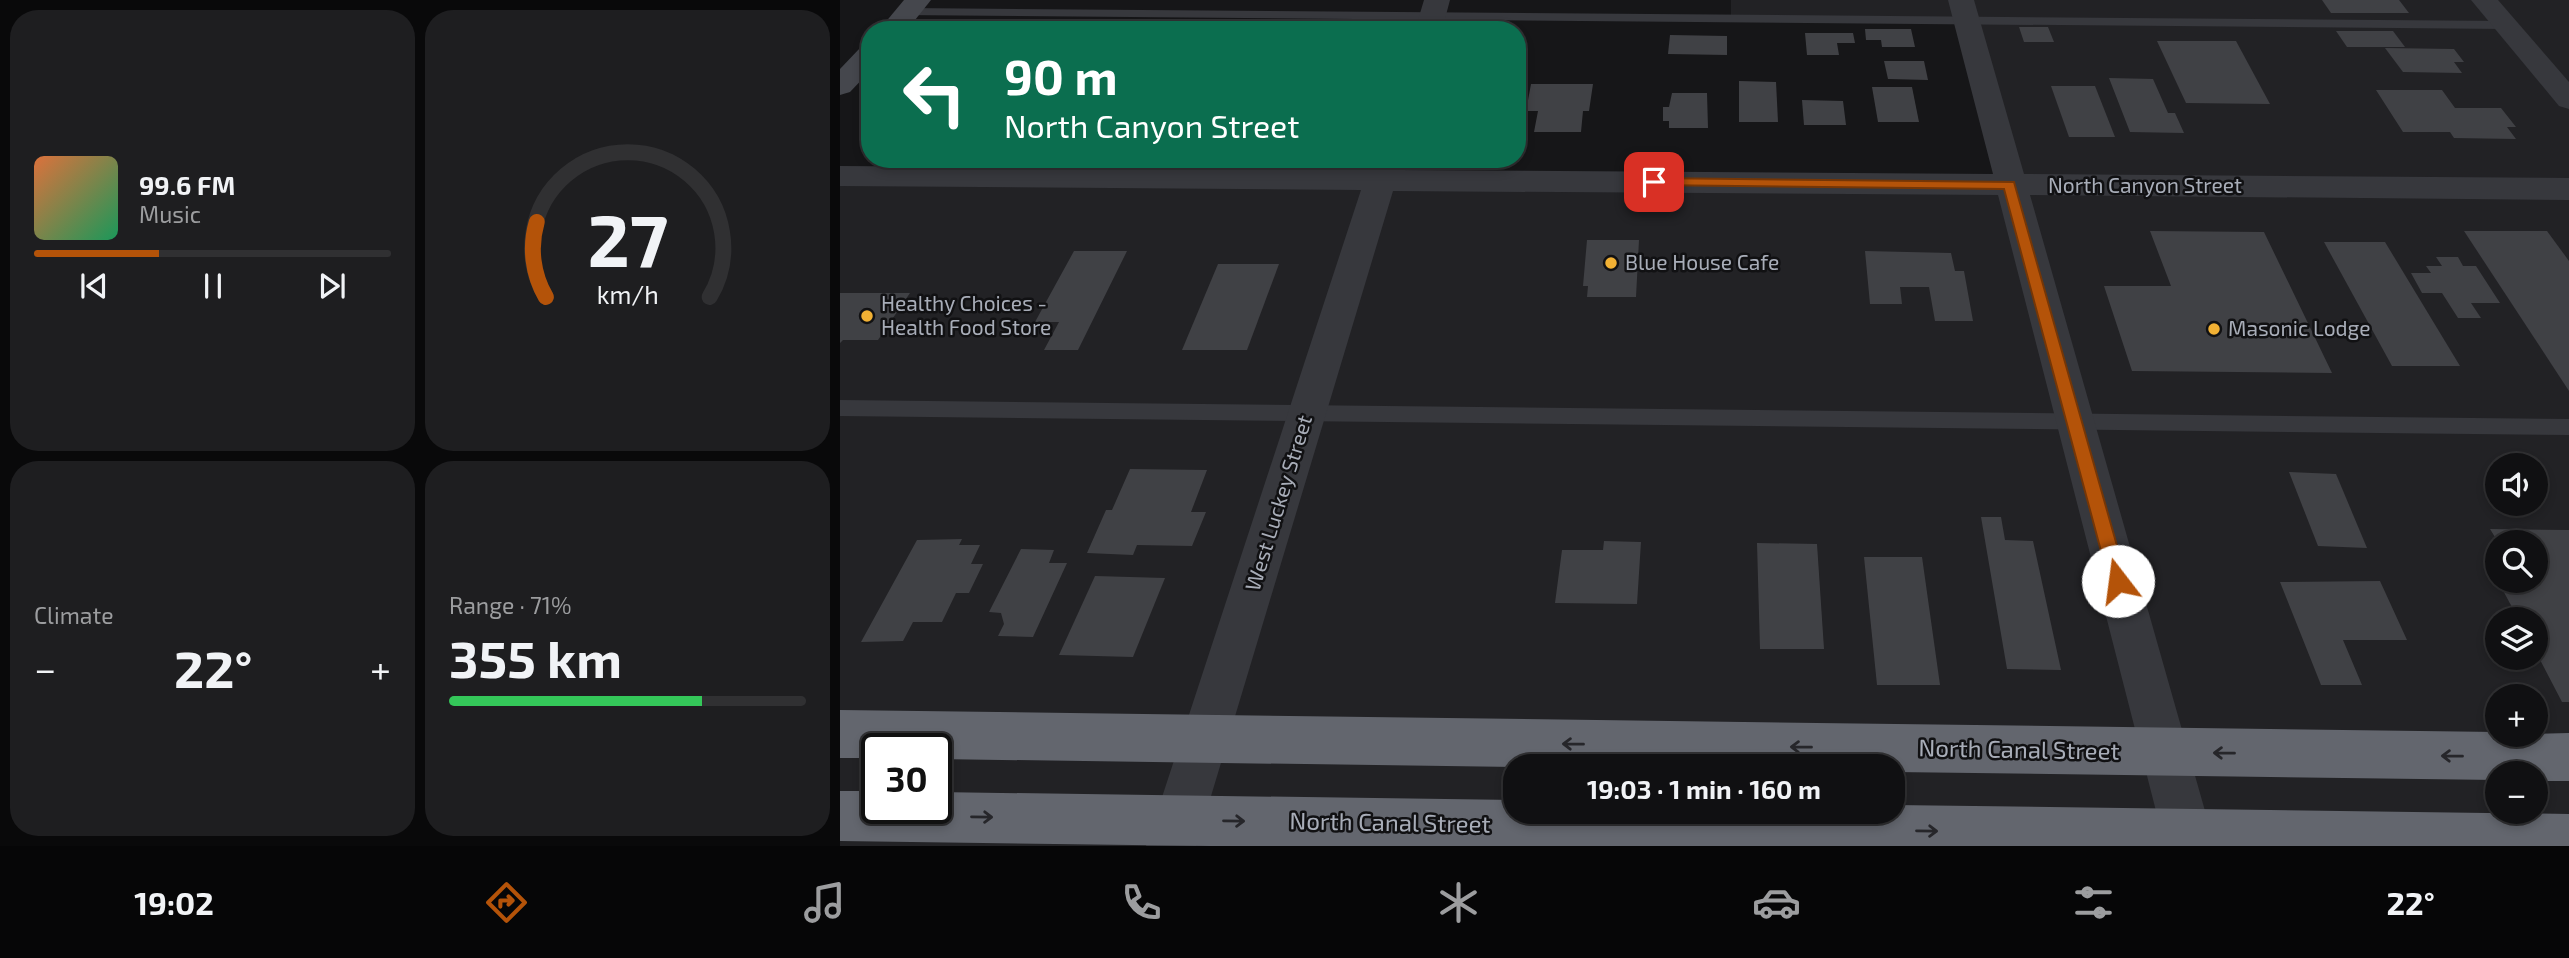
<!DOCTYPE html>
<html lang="en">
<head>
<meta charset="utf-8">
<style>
  body { margin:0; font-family:"Exo 2",sans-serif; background:#1e1e20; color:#f1f3f6; height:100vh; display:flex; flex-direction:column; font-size:26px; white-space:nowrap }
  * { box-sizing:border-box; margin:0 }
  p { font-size:23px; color:#9c9d9f }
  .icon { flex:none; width:38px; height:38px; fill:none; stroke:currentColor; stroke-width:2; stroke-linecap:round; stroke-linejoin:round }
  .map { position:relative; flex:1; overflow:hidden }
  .side { display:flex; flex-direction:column; gap:10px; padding:10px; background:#09090a; width:840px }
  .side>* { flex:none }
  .hud { position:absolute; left:21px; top:21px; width:665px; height:147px; border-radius:28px; box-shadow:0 4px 10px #0003,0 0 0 2px #303032; background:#0b6e4f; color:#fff; overflow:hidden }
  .tools { position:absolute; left:1645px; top:453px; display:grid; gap:14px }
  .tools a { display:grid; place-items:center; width:63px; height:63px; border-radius:50%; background:#101012; box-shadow:0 4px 10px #0003,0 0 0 2px #303032; font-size:35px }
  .speed { position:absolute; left:21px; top:733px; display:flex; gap:14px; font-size:35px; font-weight:700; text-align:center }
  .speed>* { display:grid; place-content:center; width:91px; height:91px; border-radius:50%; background:#101012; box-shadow:0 4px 10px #0003,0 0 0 2px #303032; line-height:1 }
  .speed .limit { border:4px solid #111; border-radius:10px; background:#fff; color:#111 }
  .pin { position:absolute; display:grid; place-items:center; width:60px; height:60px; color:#fff; margin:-30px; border-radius:14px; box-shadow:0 4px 10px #0006 }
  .me { position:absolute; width:77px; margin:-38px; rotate:345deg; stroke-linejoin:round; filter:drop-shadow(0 0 5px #0008) }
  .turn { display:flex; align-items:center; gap:24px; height:147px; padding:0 28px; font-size:32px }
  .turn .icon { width:91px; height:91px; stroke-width:2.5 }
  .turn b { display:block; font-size:49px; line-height:60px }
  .big { font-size:52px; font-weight:700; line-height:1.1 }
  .side .widget { flex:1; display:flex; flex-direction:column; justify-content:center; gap:10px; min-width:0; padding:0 24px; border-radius:28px; background:#1e1e20 }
  .side .dial { align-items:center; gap:0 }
  .dial svg { height:182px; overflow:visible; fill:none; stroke:#303032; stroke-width:7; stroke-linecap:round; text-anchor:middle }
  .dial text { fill:#f1f3f6; stroke:none }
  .song { display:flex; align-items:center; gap:21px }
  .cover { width:84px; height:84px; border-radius:10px; background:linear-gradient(135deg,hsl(20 70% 55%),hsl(150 70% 35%)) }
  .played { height:7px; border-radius:4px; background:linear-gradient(90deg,#b45309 35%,#303032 35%) }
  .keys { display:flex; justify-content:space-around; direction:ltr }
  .heat { display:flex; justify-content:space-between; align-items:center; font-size:38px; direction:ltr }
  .charge { height:10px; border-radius:5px; background:linear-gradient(90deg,#34c759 71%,#303032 0) }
  .side .tiles { flex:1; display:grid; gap:10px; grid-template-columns:repeat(2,1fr) }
  .trip { position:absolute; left:663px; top:754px; width:402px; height:70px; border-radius:28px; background:#101012; box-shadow:0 4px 10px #0003,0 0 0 2px #303032; font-weight:700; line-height:70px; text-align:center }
  .menu { display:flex; height:112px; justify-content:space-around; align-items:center; background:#060607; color:#9c9d9f }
  .menu .icon { width:49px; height:49px }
  .menu .on { color:#b45309 }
  .menu b { font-size:32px; color:#f1f3f6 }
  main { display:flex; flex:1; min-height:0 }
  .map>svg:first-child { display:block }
  .built { fill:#222225; fill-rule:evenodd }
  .building { fill:#404145 }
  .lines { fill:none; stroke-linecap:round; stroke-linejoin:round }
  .lane { fill:#37383d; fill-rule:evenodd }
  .street { fill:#37383d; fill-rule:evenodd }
  .secondary { fill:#45474d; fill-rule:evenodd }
  .highway { fill:#63666e; fill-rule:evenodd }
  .oneway { stroke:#26262a }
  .route { fill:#b45309; stroke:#753606; stroke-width:2 }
  .poi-dot { fill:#f2b134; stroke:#111113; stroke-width:2.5 }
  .labels { text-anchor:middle; stroke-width:5; stroke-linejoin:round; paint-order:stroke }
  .street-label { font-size:21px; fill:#a8adb8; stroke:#111113 }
  .poi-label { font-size:21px; fill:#a8adb8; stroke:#111113; text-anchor:start }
  .near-street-label { font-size:24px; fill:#a8adb8; stroke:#111113 }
</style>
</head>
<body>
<main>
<section class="side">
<div class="tiles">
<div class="widget">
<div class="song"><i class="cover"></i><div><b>99.6 FM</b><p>Music</p></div></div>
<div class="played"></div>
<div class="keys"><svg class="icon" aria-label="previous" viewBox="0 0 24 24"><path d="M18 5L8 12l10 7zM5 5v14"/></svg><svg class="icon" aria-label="pause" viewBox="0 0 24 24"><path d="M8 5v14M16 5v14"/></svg><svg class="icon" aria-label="next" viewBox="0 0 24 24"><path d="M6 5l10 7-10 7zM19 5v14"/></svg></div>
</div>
<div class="widget dial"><svg viewBox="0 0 100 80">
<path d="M14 69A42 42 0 1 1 86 69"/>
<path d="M14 69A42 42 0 0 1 10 36" stroke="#b45309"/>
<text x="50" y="56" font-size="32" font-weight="700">27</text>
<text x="50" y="72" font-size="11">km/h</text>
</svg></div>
<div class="widget"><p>Climate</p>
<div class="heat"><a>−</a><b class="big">22°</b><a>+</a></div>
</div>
<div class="widget"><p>Range · 71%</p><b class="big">355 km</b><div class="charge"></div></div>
</div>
</section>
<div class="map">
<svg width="1729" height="846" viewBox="0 0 1729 846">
  <rect width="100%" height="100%" fill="#161618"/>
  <path class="built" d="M891,0H1729V846H0V176L1169,185L1127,22L891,19ZM1657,466H1696V504H1657ZM1657,542H1696V581H1657ZM1657,620H1696V658H1657ZM1657,696H1696V735H1657ZM37,749H96V808H37ZM676,766H1054V812H676ZM1657,774H1696V812H1657Z"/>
  <g class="building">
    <polygon points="1482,0 1559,0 1569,13 1491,13"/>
    <polygon points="131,21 165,22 158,30 124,30"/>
    <polygon points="479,26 517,26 516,30 477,30"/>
    <polygon points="1179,27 1208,27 1214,42 1184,42"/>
    <polygon points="1025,29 1071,29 1075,47 1042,47 1041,40 1026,40"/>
    <polygon points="1496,31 1553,31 1565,47 1507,47"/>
    <polygon points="965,33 1013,33 1015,43 997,43 999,55 967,55"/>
    <polygon points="830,35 887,36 887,55 828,54"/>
    <polygon points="1317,41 1396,41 1430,104 1346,103"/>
    <polygon points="1545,48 1614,49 1624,62 1614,62 1622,73 1563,72"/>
    <polygon points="1044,61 1084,61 1088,80 1048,79"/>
    <polygon points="1269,78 1313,79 1328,113 1335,113 1344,133 1290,132"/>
    <polygon points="899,81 936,82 938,122 899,122"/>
    <polygon points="691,84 753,84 749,111 743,111 741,132 694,132 698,111 686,111"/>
    <polygon points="1211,86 1255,86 1275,137 1229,137"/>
    <polygon points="1032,87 1072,87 1079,122 1038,122"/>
    <polygon points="1536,90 1602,90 1615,108 1661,108 1676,127 1667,127 1676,139 1614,138 1610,132 1563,132"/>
    <polygon points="832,93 867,93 868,128 829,128 829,121 823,121 823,107 829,107"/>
    <polygon points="962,100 1003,101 1006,125 964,125"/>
    <polygon points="1310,231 1424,232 1492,373 1292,371 1264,286 1331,286"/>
    <polygon points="1624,231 1707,231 1729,261 1729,391"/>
    <polygon points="747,240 799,240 796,297 747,297 748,286 743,286"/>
    <polygon points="1484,242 1545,242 1620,366 1552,366"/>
    <polygon points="234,251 287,251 238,350 204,350 219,322 195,322"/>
    <polygon points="1025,251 1111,253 1115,271 1124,271 1133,321 1095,321 1089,287 1060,287 1062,304 1030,304"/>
    <polygon points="1596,257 1618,257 1623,266 1636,266 1660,303 1631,303 1641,318 1618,318 1602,293 1582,293 1571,273 1591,273 1586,266 1602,266"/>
    <polygon points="378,264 439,264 407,350 342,350"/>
    <polygon points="0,293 70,293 38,340 3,340 0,343"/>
    <polygon points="290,469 367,470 351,512 366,512 352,546 297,545 293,555 247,553 266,510 272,510"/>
    <polygon points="1449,472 1496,474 1527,548 1478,546"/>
    <polygon points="1141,517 1161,517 1165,540 1193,541 1221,670 1167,669"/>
    <polygon points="1650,529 1729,530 1729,702 1722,702 1696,652 1696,620 1679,620 1660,585 1671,585 1669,581 1696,581 1696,542 1658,542"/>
    <polygon points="122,539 119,545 140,545 131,564 143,564 129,593 116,593 102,622 73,622 63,641 21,642 77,540"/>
    <polygon points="764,541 801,542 797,604 715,603 722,550 763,550"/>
    <polygon points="917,543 977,544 984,649 920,649"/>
    <polygon points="181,549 214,550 209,563 227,563 193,637 158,636 164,624 161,613 149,612"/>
    <polygon points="1024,557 1082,557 1100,685 1037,685"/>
    <polygon points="255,576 325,578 293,657 219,655"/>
    <polygon points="1540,581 1567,640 1503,640 1522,685 1481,685 1440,582"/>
  </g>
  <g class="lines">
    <g class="lane">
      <polygon points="68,8 1666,21 1673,25 1666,29 63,15 63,9"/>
      <polygon points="0,400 1729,419 1729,435 0,416"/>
    </g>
    <g class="street">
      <polygon points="584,0 610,0 602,30 575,30"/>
      <polygon points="1108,0 1134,0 1184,174 1729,178 1729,200 1190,195 1375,846 1325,846 1158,195 553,191 356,846 306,846 521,190 0,186 0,166 528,170 532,159 562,159 559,170 1153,174"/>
      <polygon points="1631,0 1658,0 1729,82 1729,109 1719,106"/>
    </g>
    <g class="secondary">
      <polygon points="64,0 91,0 67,30 39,30"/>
      <polygon points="30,46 30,71 10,92 0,95 0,69 20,48"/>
    </g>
    <g class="highway">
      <polygon points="0,710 1657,732 1657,735 1729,733 1729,781 1696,781 1696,774 1657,774 1657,780 1054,772 1054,766 676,767 96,759 96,749 37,749 37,758 0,758"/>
      <polygon points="0,791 37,791 37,808 96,808 96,792 676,800 676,812 1054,812 1054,805 1729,814 1729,846 370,846 0,841"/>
    </g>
  </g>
  <defs><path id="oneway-shaft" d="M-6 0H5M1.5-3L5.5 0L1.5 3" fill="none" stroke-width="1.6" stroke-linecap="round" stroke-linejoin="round" transform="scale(1.75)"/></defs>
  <g class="oneway">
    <use href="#oneway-shaft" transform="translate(733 744) rotate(-179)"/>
    <use href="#oneway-shaft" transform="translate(961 747) rotate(-179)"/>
    <use href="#oneway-shaft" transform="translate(1384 753) rotate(-179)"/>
    <use href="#oneway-shaft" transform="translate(1612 756) rotate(-179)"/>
    <use href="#oneway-shaft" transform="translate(142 817) rotate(1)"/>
    <use href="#oneway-shaft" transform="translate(394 821) rotate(1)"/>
    <use href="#oneway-shaft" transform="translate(1087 831) rotate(1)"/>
  </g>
  <polygon class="route" points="814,178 1174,182 1287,581 1285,587 1278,589 1272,587 1269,581 1164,189 809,185 807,182"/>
  <g class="poi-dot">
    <circle cx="771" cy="263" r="7"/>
    <circle cx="27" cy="316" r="7"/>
    <circle cx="1374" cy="329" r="7"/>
  </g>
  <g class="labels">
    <g class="street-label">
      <text x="1305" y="193">North Canyon Street</text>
      <text transform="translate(439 503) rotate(-73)" y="7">West Luckey Street</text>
    </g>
    <g class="poi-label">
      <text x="785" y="270">Blue House Cafe</text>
      <text x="41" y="311">Healthy Choices -<tspan x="41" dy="24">Health Food Store</tspan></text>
      <text x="1388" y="336">Masonic Lodge</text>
    </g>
    <g class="near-street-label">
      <text transform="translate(1179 750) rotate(1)" y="8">North Canal Street</text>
      <text transform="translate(550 823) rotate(1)" y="8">North Canal Street</text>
    </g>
  </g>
</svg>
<div class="tools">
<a><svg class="icon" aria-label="sound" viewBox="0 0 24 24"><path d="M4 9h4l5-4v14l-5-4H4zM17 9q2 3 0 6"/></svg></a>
<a><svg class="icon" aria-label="search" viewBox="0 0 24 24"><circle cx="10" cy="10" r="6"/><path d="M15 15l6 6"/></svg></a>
<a><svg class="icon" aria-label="layers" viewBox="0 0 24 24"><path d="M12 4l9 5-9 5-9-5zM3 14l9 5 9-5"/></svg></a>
<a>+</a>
<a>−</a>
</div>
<div class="speed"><div class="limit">30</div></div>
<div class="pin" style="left:814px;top:182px;background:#d93025"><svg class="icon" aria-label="arrive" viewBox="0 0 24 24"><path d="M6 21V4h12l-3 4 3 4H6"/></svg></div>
<svg class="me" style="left:1278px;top:581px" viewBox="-20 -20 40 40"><circle r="19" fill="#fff"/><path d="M0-13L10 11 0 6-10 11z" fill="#b45309"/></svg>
<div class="trip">19:03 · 1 min · 160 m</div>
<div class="hud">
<div class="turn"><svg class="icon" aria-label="left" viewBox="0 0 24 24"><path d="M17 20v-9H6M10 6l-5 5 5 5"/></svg><div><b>90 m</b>North Canyon Street</div></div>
</div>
</div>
</main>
<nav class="menu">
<b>19:02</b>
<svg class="icon on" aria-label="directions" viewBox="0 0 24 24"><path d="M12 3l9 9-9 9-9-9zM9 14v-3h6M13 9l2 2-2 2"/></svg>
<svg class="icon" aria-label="music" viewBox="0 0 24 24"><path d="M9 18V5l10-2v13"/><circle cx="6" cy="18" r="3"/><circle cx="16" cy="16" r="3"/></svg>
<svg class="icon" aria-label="phone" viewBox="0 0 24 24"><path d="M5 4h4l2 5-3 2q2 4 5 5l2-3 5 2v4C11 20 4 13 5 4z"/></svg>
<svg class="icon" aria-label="climate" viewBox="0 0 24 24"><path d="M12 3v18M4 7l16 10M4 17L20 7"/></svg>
<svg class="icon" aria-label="car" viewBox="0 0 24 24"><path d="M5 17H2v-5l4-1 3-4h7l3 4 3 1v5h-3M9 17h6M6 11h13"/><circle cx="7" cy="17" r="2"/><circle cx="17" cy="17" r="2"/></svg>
<svg class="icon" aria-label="filters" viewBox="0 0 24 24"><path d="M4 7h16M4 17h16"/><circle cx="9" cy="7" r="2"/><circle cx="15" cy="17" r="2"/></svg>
<b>22°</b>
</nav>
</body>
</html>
